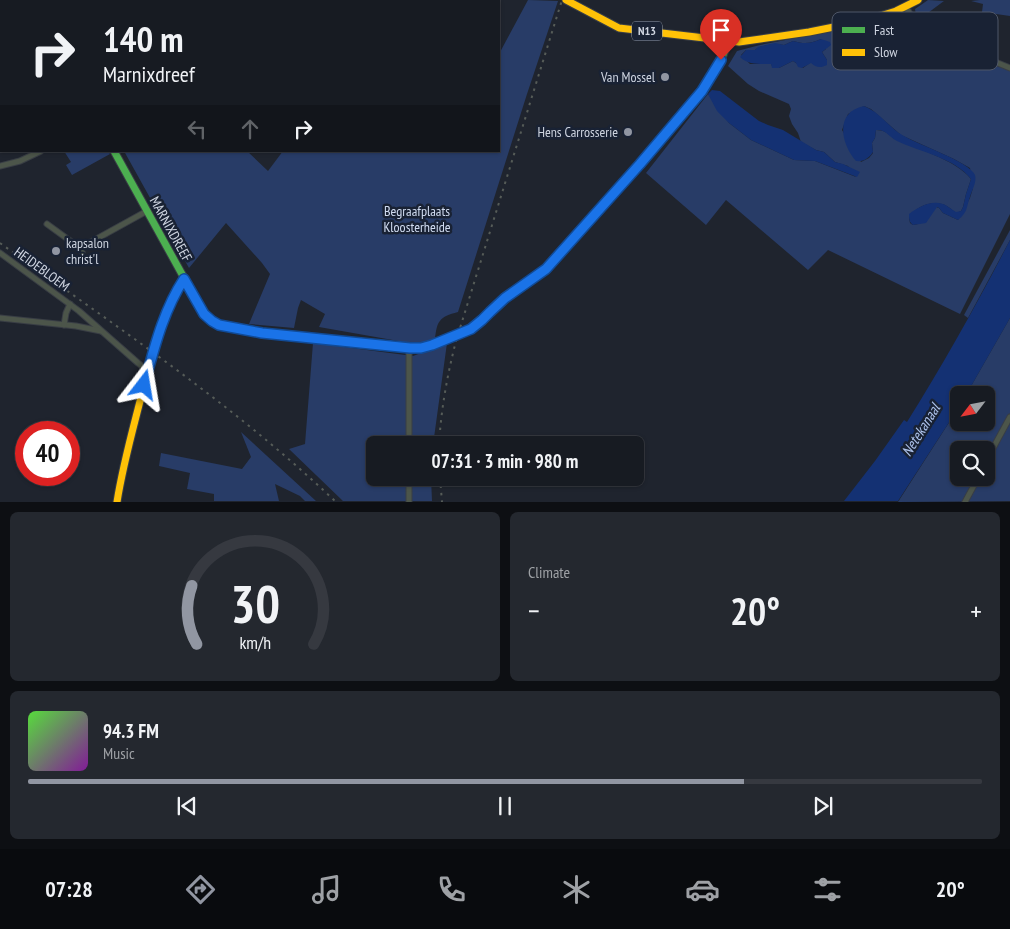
<!DOCTYPE html>
<html lang="en">
<head>
<meta charset="utf-8">
<style>
  body { margin:0; font-family:"PT Sans Narrow",sans-serif; background:#24282f; color:#f1f3f6; height:100vh; display:flex; flex-direction:column; font-size:19px; white-space:nowrap }
  * { box-sizing:border-box; margin:0 }
  p { font-size:16px; color:#9ea1a5 }
  .icon { flex:none; width:28px; height:28px; fill:none; stroke:currentColor; stroke-width:2; stroke-linecap:round; stroke-linejoin:round }
  .map { position:relative; height:502px; overflow:hidden }
  .details { display:flex; flex-direction:column; gap:10px; padding:10px; background:#0d0f13; flex:1 }
  .details>* { flex:none }
  .hud { position:absolute; left:0px; top:0px; width:500px; height:152px; box-shadow:0 1px 4px #0004,0 0 0 1px #363940; background:#171b22; color:#f1f3f6; overflow:hidden }
  .needle { width:32px; rotate:238deg }
  .buttons { position:absolute; left:950px; top:386px; display:grid; gap:10px }
  .buttons a { display:grid; place-items:center; width:45px; height:45px; border-radius:8px; background:#171b22; box-shadow:0 1px 4px #0004,0 0 0 1px #363940; font-size:25px }
  .speed { position:absolute; left:15px; top:421px; display:flex; gap:10px; font-size:25px; font-weight:700; text-align:center }
  .speed>* { display:grid; place-content:center; width:65px; height:65px; border-radius:50%; background:#171b22; box-shadow:0 1px 4px #0004,0 0 0 1px #363940; line-height:1 }
  .speed .limit { border:8px solid #d22; background:#fff; color:#111 }
  .pin { position:absolute; display:grid; place-items:center; width:42px; height:42px; color:#fff; margin:-51px -21px; border-radius:50% 50% 50% 0; rotate:-45deg; box-shadow:0 0 5px #0007 }
  .pin .icon { rotate:45deg }
  .me { position:absolute; width:55px; margin:-28px; rotate:14deg; stroke-linejoin:round; filter:drop-shadow(0 0 4px #0008) }
  .turn { display:flex; align-items:center; gap:18px; height:105px; padding:0 20px; font-size:22px }
  .turn .icon { width:65px; height:65px; stroke-width:2.5 }
  .turn b { display:block; font-size:35px; line-height:42px }
  .lanes { display:flex; align-items:center; height:48px; padding:0 20px; background:#0003; justify-content:center; gap:25px; direction:ltr }
  .lanes .off { opacity:.35 }
  .big { font-size:38px; font-weight:700; line-height:1.1 }
  .details .widget { flex:1; display:flex; flex-direction:column; justify-content:center; gap:8px; min-width:0; padding:0 18px; border-radius:8px; background:#24282f }
  .details .dial { align-items:center; gap:0 }
  .dial svg { height:130px; overflow:visible; fill:none; stroke:#363940; stroke-width:7; stroke-linecap:round; text-anchor:middle }
  .dial text { fill:#f1f3f6; stroke:none }
  .song { display:flex; align-items:center; gap:15px }
  .cover { width:60px; height:60px; border-radius:8px; background:linear-gradient(135deg,hsl(110 70% 55%),hsl(290 70% 35%)) }
  .played { height:5px; border-radius:2px; background:linear-gradient(90deg,#9196a2 75%,#363940 75%) }
  .keys { display:flex; justify-content:space-around; direction:ltr }
  .heat { display:flex; justify-content:space-between; align-items:center; font-size:28px; direction:ltr }
  .details .tiles { flex:1; display:grid; gap:10px; grid-template-columns:1fr 1fr }
  .widget:last-child { grid-column:span 2 }
  .trip { position:absolute; left:366px; top:436px; width:278px; height:50px; border-radius:8px; background:#171b22; box-shadow:0 1px 4px #0004,0 0 0 1px #363940; font-weight:700; line-height:50px; text-align:center }
  .tabs { display:flex; height:80px; justify-content:space-around; align-items:center; background:#090b0e; color:#9ea1a5 }
  .tabs .icon { width:35px; height:35px }
  .tabs .on { color:#9196a2 }
  .tabs b { font-size:22px; color:#f1f3f6 }
  .map>svg:first-child { display:block }
  .green { fill:#283c67; fill-rule:evenodd }
  .water { fill:#143173 }
  .lines { fill:none; stroke-linecap:round; stroke-linejoin:round }
  .street-casing { stroke:#393e45; stroke-width:7 }
  .fast-casing { stroke:#393e45; stroke-width:9 }
  .slow-casing { stroke:#393e45; stroke-width:9 }
  .street { stroke:#4c554a; stroke-width:5 }
  .fast { stroke:#4caf50; stroke-width:7 }
  .slow { stroke:#ffc107; stroke-width:7 }
  .rail { stroke:#565c58; stroke-width:2; stroke-dasharray:2.5 5; stroke-linecap:butt }
  .route-casing { stroke:#114b97; stroke-width:12 }
  .route { stroke:#1a73e8; stroke-width:9 }
  .poi-dot { fill:#9196a2; stroke:#192234; stroke-width:2 }
  .labels { text-anchor:middle; stroke-width:5; stroke-linejoin:round; paint-order:stroke }
  .shield { fill:#192234; stroke:#989fac; stroke-width:1 }
  .shield-label { font-size:12px; font-weight:bold; fill:#ced4e0 }
  .poi-label { font-size:14px; fill:#ced4e0; stroke:#192234; text-anchor:end }
  .park-label { font-size:14px; fill:#d1dcf1; stroke:#192234 }
  .street-label { font-size:14px; fill:#ced4e0; stroke:#192234 }
  .water-label { font-size:15px; font-style:italic; fill:#aec3ec; stroke:#192234 }
  .key { fill:#192234; stroke:#4f5768; stroke-width:1 }
  .key-label { font-size:14px; fill:#ced4e0 }
</style>
</head>
<body>
<div class="map">
<svg width="1010" height="502" viewBox="0 0 1010 502">
  <rect width="100%" height="100%" fill="#1f242e"/>
  <g class="green">
    <path d="M528,0L558,1L527,94L458,312C439,317 437,321 435,339L421,343L404,342L319,327L325,314L301,300L298,308L294,328L249,324L270,274L262,263L226,223L189,268L124,151H247L268,171L283,151H499V54Z"/>
    <polygon points="928,0 944,1 917,21 915,9"/>
    <polygon points="980,0 1010,0 1010,16 982,12 983,4 971,1"/>
    <path d="M879,22L898,25L1010,71V214L960,314L828,250L808,270L726,200L706,225L646,173L708,94L729,123L751,140L794,160L815,161L856,177L848,166L835,162L824,152L816,150L801,142L798,133L792,124L789,116L791,109L789,104L759,91L748,84L728,66L737,51L760,45ZM821,39L826,49L822,52L827,60L811,62L803,68L793,61L779,68H773L771,64H750L741,55L746,50H755C760,45 777,43 784,45L793,41C803,44 811,44 821,39ZM864,106L871,109L901,135L954,159L970,168L973,188L970,198L958,220L943,213L939,208L936,207C930,215 925,224 913,225L910,223L909,218C916,207 928,201 942,204C947,205 952,210 956,213L961,211L963,207L966,194L971,179C955,159 916,149 893,138C888,133 884,130 876,130L875,138L872,143L873,153L869,158L861,162L842,130L848,114Z"/>
    <polygon points="64,151 108,151 110,154 72,175 66,165 71,162"/>
    <polygon points="1010,230 1010,240 968,318 964,315"/>
    <path d="M1010,318V501L898,502L959,407V422H986V395H966ZM959,450H986V478H959Z"/>
    <polygon points="313,343 413,356 447,343 433,445 375,445 375,478 431,478 432,501 343,501 289,449 305,444"/>
    <polygon points="241,432 316,501 305,501 300,496 275,484 279,501 214,501 214,494 187,489 190,473 159,466 161,453 242,469 251,457"/>
  </g>
  <g class="water">
    <path d="M821,39L830,42L831,45L822,52L827,60V65C821,68 816,68 811,63L802,68L798,67L796,63L793,61L779,68H772L771,64C759,64 748,65 740,57L746,50H755L758,47L775,43L784,45L793,41C803,44 811,44 821,39Z"/>
    <polygon points="712,90 720,91 759,121 768,125 783,130 816,150 824,152 835,162 843,164 860,172 857,177 815,161 794,160 751,140 729,123 717,111 708,94"/>
    <path d="M864,106C880,112 889,128 904,136C917,144 970,162 975,175C977,182 972,190 970,197C966,208 968,212 958,220L943,213L939,208L937,207L926,223L913,225C909,222 909,219 909,214C919,207 930,200 943,204C947,205 952,210 956,212L961,211L963,207L966,194L971,179C955,158 920,152 897,141C889,137 886,129 876,130L875,138L872,143L873,152C869,158 864,162 856,161C841,144 834,112 864,106Z"/>
    <path d="M1010,240V318L966,395H959V407L898,501H844L875,461L904,420L907,422C944,363 978,302 1010,240Z"/>
  </g>
  <g class="lines">
    <g class="street-casing">
      <g id="street">
        <polyline points="33,0 33,1"/>
        <path d="M906,7C910,13 913,20 913,28"/>
        <polyline points="885,17 1010,68"/>
        <polyline points="0,166 20,161 41,151"/>
        <polyline points="47,224 80,248"/>
        <polyline points="82,252 80,248 147,211"/>
        <polyline points="0,253 79,311 138,363 143,367 149,367"/>
        <polyline points="0,318 76,326 101,331"/>
        <polyline points="64,325 66,313 70,304"/>
        <polyline points="409,445 409,348"/>
        <polyline points="986,461 1010,417"/>
        <polyline points="409,478 409,502"/>
        <polyline points="965,502 978,478"/>
      </g>
    </g>
    <g class="fast-casing">
      <g id="fast">
        <polyline points="114,151 199,305 208,318 219,325 227,327 262,333 387,346"/>
        <polyline points="533,278 546,269 640,164 702,91 721,60 729,41"/>
      </g>
    </g>
    <g class="slow-casing">
      <g id="slow">
        <polyline points="566,0 619,28 739,42 809,32 864,21 896,11 918,0"/>
        <polyline points="387,346 421,348 433,345 471,329 483,320 505,298 533,278"/>
        <path d="M117,502C122,470 130,440 138,409C150,363 160,319 184,279"/>
      </g>
    </g>
    <use href="#street" class="street"/>
    <use href="#fast" class="fast"/>
    <use href="#slow" class="slow"/>
    <g class="rail">
      <path d="M0,243C114,325 233,404 336,502"/>
      <path d="M439,445C441,410 447,376 456,341L562,0"/>
      <polyline points="440,478 442,502"/>
    </g>
  </g>
  <g class="lines">
    <g class="route-casing">
      <path id="route" d="M144,385C154,349 163,311 184,279L204,314L212,321L219,325L262,333L410,348H421L432,345L471,329L482,320L490,312L505,298L546,269L640,164L702,91L721,60"/>
    </g>
    <use href="#route" class="route"/>
  </g>
  <g class="poi-dot">
    <circle cx="665" cy="77" r="5"/>
    <circle cx="628" cy="132" r="5"/>
    <circle cx="56" cy="251" r="5"/>
  </g>
  <g class="labels">
    <rect class="shield" x="632" y="21.5" width="30" height="19" rx="4"/>
    <g class="shield-label">
      <text x="647" y="35">N13</text>
    </g>
    <g class="poi-label">
      <text x="655" y="82">Van Mossel</text>
      <text x="618" y="137">Hens Carrosserie</text>
      <text x="66" y="248" text-anchor="start">kapsalon<tspan x="66" dy="16">christ'l</tspan></text>
    </g>
    <g class="park-label">
      <text x="417" y="216">Begraafplaats<tspan x="417" dy="16">Kloosterheide</tspan></text>
    </g>
    <g class="street-label">
      <text transform="translate(171 229) rotate(61)" y="5">MARNIXDREEF</text>
      <text transform="translate(42 269) rotate(36)" y="5">HEIDEBLOEM</text>
    </g>
    <g class="water-label">
      <text transform="translate(921 430) rotate(-58)" y="5">Netekanaal</text>
    </g>
  </g>
  <rect x="832" y="12" width="166" height="58" rx="8" class="key"/>
  <rect x="842" y="27" width="23" height="6" fill="#4caf50"/>
  <rect x="842" y="49" width="23" height="7" fill="#ffc107"/>
  <g class="key-label">
    <text x="874" y="35">Fast</text>
    <text x="874" y="57">Slow</text>
  </g>
</svg>
<div class="buttons">
<a><svg class="needle" viewBox="-14 -14 28 28"><path d="M0-13l5 13h-10z" fill="#e53935"/><path d="M0 13l5-13h-10z" fill="#9ea1a5"/></svg></a>
<a><svg class="icon" aria-label="search" viewBox="0 0 24 24"><circle cx="10" cy="10" r="6"/><path d="M15 15l6 6"/></svg></a>
</div>
<div class="speed"><div class="limit">40</div></div>
<div class="pin" style="left:721px;top:60px;background:#d93025"><svg class="icon" aria-label="arrive" viewBox="0 0 24 24"><path d="M6 21V4h12l-3 4 3 4H6"/></svg></div>
<svg class="me" style="left:144px;top:385px" viewBox="-20 -20 40 40"><path d="M0-17L14 15 0 8-14 15z" fill="#1a73e8" stroke="#fff" stroke-width="4"/></svg>
<div class="trip">07:31 · 3 min · 980 m</div>
<div class="hud">
<div class="turn"><svg class="icon" aria-label="right" viewBox="0 0 24 24"><path d="M7 20v-9h11M14 6l5 5-5 5"/></svg><div><b>140 m</b>Marnixdreef</div></div>
<div class="lanes"><svg class="icon off" aria-label="left" viewBox="0 0 24 24"><path d="M17 20v-9H6M10 6l-5 5 5 5"/></svg><svg class="icon off" aria-label="ahead" viewBox="0 0 24 24"><path d="M12 20V5M6 11l6-6 6 6"/></svg><svg class="icon" aria-label="right" viewBox="0 0 24 24"><path d="M7 20v-9h11M14 6l5 5-5 5"/></svg></div>
</div>
</div>
<section class="details">
<div class="tiles">
<div class="widget dial"><svg viewBox="0 0 100 80">
<path d="M14 69A42 42 0 1 1 86 69"/>
<path d="M14 69A42 42 0 0 1 11 33" stroke="#9196a2"/>
<text x="50" y="56" font-size="32" font-weight="700">30</text>
<text x="50" y="72" font-size="11">km/h</text>
</svg></div>
<div class="widget"><p>Climate</p>
<div class="heat"><a>−</a><b class="big">20°</b><a>+</a></div>
</div>
<div class="widget">
<div class="song"><i class="cover"></i><div><b>94.3 FM</b><p>Music</p></div></div>
<div class="played"></div>
<div class="keys"><svg class="icon" aria-label="previous" viewBox="0 0 24 24"><path d="M18 5L8 12l10 7zM5 5v14"/></svg><svg class="icon" aria-label="pause" viewBox="0 0 24 24"><path d="M8 5v14M16 5v14"/></svg><svg class="icon" aria-label="next" viewBox="0 0 24 24"><path d="M6 5l10 7-10 7zM19 5v14"/></svg></div>
</div>
</div>
</section>
<nav class="tabs">
<b>07:28</b>
<svg class="icon on" aria-label="directions" viewBox="0 0 24 24"><path d="M12 3l9 9-9 9-9-9zM9 14v-3h6M13 9l2 2-2 2"/></svg>
<svg class="icon" aria-label="music" viewBox="0 0 24 24"><path d="M9 18V5l10-2v13"/><circle cx="6" cy="18" r="3"/><circle cx="16" cy="16" r="3"/></svg>
<svg class="icon" aria-label="phone" viewBox="0 0 24 24"><path d="M5 4h4l2 5-3 2q2 4 5 5l2-3 5 2v4C11 20 4 13 5 4z"/></svg>
<svg class="icon" aria-label="climate" viewBox="0 0 24 24"><path d="M12 3v18M4 7l16 10M4 17L20 7"/></svg>
<svg class="icon" aria-label="car" viewBox="0 0 24 24"><path d="M5 17H2v-5l4-1 3-4h7l3 4 3 1v5h-3M9 17h6M6 11h13"/><circle cx="7" cy="17" r="2"/><circle cx="17" cy="17" r="2"/></svg>
<svg class="icon" aria-label="filters" viewBox="0 0 24 24"><path d="M4 7h16M4 17h16"/><circle cx="9" cy="7" r="2"/><circle cx="15" cy="17" r="2"/></svg>
<b>20°</b>
</nav>
</body>
</html>
